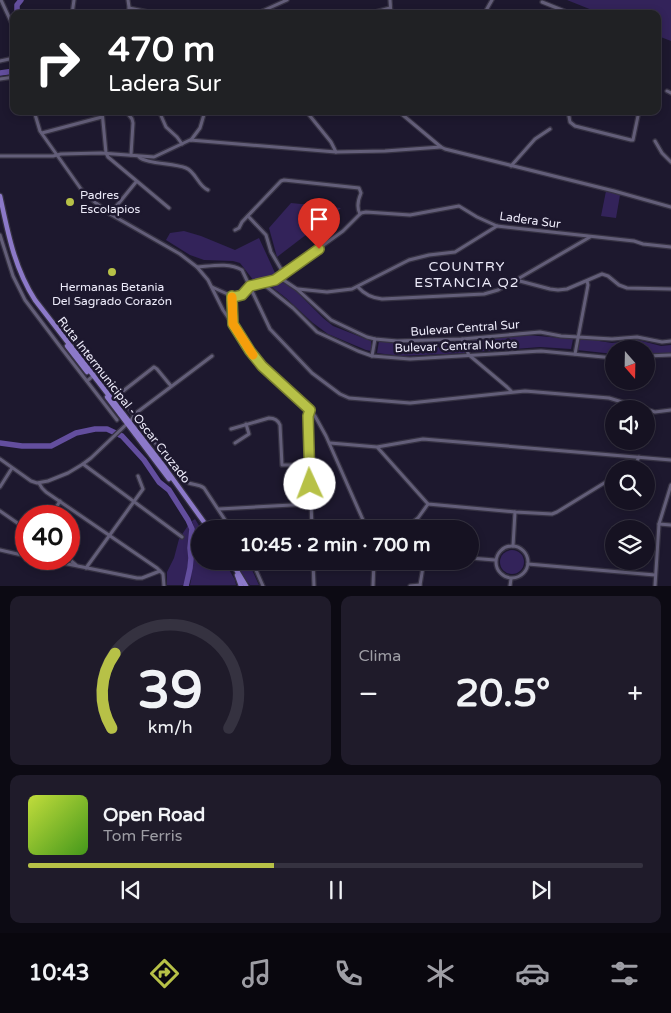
<!DOCTYPE html>
<html lang="es">
<head>
<meta charset="utf-8">
<style>
  body { margin:0; font-family:"Varela Round",sans-serif; background:#1f1b2a; color:#f1f3f6; height:100vh; display:flex; flex-direction:column; font-size:19px; white-space:nowrap }
  * { box-sizing:border-box; margin:0 }
  p { font-size:16px; color:#9e9ea5 }
  .icon { flex:none; width:28px; height:28px; fill:none; stroke:currentColor; stroke-width:2; stroke-linecap:round; stroke-linejoin:round }
  .map { position:relative; height:586px; overflow:hidden }
  .details { display:flex; flex-direction:column; gap:10px; padding:10px; background:#0c0a13; flex:1 }
  .details>* { flex:none }
  .banner { position:absolute; left:10px; top:10px; width:651px; height:105px; border-radius:10px; box-shadow:0 2px 8px #0003,0 0 0 1px #353240; background:#202124; color:#fff; overflow:hidden }
  .needle { width:32px; rotate:160deg }
  .tools { position:absolute; left:605px; top:340px; display:grid; gap:10px }
  .tools a { display:grid; place-items:center; width:50px; height:50px; border-radius:50%; background:#161222; box-shadow:0 2px 8px #0003,0 0 0 1px #353240; font-size:25px }
  .speed { position:absolute; left:15px; top:505px; display:flex; gap:10px; font-size:25px; font-weight:700; text-align:center }
  .speed>* { display:grid; place-content:center; width:65px; height:65px; border-radius:50%; background:#161222; box-shadow:0 2px 8px #0003,0 0 0 1px #353240; line-height:1 }
  .speed .limit { border:8px solid #d22; background:#fff; color:#111 }
  .pin { position:absolute; display:grid; place-items:center; width:42px; height:42px; color:#fff; margin:-51px -21px; border-radius:50% 50% 50% 0; rotate:-45deg; box-shadow:0 0 5px #0007 }
  .pin .icon { rotate:45deg }
  .me { position:absolute; width:55px; margin:-28px; rotate:358deg; stroke-linejoin:round; filter:drop-shadow(0 0 4px #0008) }
  .turn { display:flex; align-items:center; gap:18px; height:105px; padding:0 15px; font-size:22px }
  .turn .icon { width:65px; height:65px; stroke-width:2.5 }
  .turn b { display:block; font-size:35px; line-height:42px }
  .big { font-size:38px; font-weight:800; line-height:1.1 }
  .details .tile { flex:1; display:flex; flex-direction:column; justify-content:center; gap:8px; min-width:0; padding:0 18px; border-radius:10px; background:#1f1b2a }
  .details .dial { align-items:center; gap:0 }
  .dial svg { height:130px; overflow:visible; fill:none; stroke:#353240; stroke-width:7; stroke-linecap:round; text-anchor:middle }
  .dial text { fill:#f1f3f6; stroke:none }
  .song { display:flex; align-items:center; gap:15px }
  .cover { width:60px; height:60px; border-radius:8px; background:linear-gradient(135deg,hsl(70 70% 55%),hsl(100 70% 35%)) }
  .played { height:5px; border-radius:2px; background:linear-gradient(90deg,#b7c147 40%,#353240 40%) }
  .keys { display:flex; justify-content:space-around; direction:ltr }
  .heat { display:flex; justify-content:space-between; align-items:center; font-size:28px; direction:ltr }
  .details .tiles { flex:1; display:grid; gap:10px; grid-template-columns:1fr 1fr }
  .tile:last-child { grid-column:span 2 }
  .trip { position:absolute; left:191px; top:520px; width:288px; height:50px; border-radius:25px; background:#161222; box-shadow:0 2px 8px #0003,0 0 0 1px #353240; font-weight:800; line-height:50px; text-align:center }
  .tab-bar { display:flex; height:80px; justify-content:space-around; align-items:center; background:#09070e; color:#9e9ea5 }
  .tab-bar .icon { width:35px; height:35px }
  .tab-bar .active { color:#b7c147 }
  .tab-bar b { font-size:22px; color:#f1f3f6 }
  .map>svg:first-child { display:block }
  .green { fill:#33235a }
  .lines { fill:none; stroke-linecap:round; stroke-linejoin:round }
  .river { stroke:#634e9e; stroke-width:5.5 }
  .minor-casing { stroke:#363243; stroke-width:5.5 }
  .major-casing { stroke:#363243; stroke-width:7 }
  .minor { stroke:#635e79; stroke-width:3 }
  .major { stroke:#8c79c9; stroke-width:4.5 }
  .route-casing { stroke:#777d2e; stroke-width:12 }
  .route { stroke:#b7c147; stroke-width:9 }
  .slow { stroke:#f59e0b; stroke-width:9 }
  .poi-dot { fill:#b7c147; stroke:#1d182e; stroke-width:2 }
  .labels { text-anchor:middle; stroke-width:5; stroke-linejoin:round; paint-order:stroke }
  .poi-label { font-size:12px; fill:#eceaf9; stroke:#1d182e; text-anchor:start }
  .street-label { font-size:12px; fill:#eceaf9; stroke:#1d182e }
  .neighbourhood-label { font-size:14px; letter-spacing:1px; fill:#eceaf9; stroke:#1d182e }
</style>
</head>
<body>
<div class="map">
<svg width="671" height="586" viewBox="0 0 671 586">
  <rect width="100%" height="100%" fill="#1d182e"/>
  <g class="green">
    <polygon points="567,0 671,0 671,41 658,36 658,14 602,14"/>
    <polygon points="606,191 620,195 616,218 601,216"/>
    <polygon points="291,203 341,208 277,257 269,228"/>
    <polygon points="184,231 201,236 235,250 259,238 276,275 254,281 240,263 233,261 204,260 190,255 166,240 170,233"/>
    <polygon points="280,281 294,289 323,318 333,326 371,341 371,351 366,350 328,334 313,323 286,298 268,284 275,283"/>
    <polygon points="527,335 573,339 571,349 540,347 473,352 465,340"/>
    <polygon points="580,338 612,343 638,340 661,346 671,345 671,353 646,354 646,349 614,349 614,354 577,350"/>
    <polygon points="379,341 397,343 457,341 466,353 400,356 377,353"/>
    <polygon points="195,519 201,529 200,529 200,561 224,561 235,580 236,585 190,585 192,576 189,585 167,585 167,572 174,558 179,539 191,521 195,530 192,521"/>
    <circle cx="512" cy="562" r="12"/>
    <polygon points="248,561 258,583 259,585 250,585 244,578 238,566"/>
  </g>
  <g class="lines">
    <g class="river">
      <polyline points="17,14 17,5 21,0"/>
      <polyline points="0,73 14,71"/>
      <polyline points="0,443 22,446 51,446 76,433 95,429 107,429 122,436 144,460 159,482 169,490 188,520 192,529 190,548 191,558 190,568 186,586"/>
    </g>
    <g class="minor-casing">
      <g id="minor">
        <polyline points="1,0 14,28"/>
        <polyline points="128,0 130,14"/>
        <polyline points="390,0 391,14"/>
        <polyline points="542,2 567,12 568,14"/>
        <polyline points="129,8 158,14"/>
        <polyline points="72,14 74,0"/>
        <polyline points="256,14 287,0"/>
        <polyline points="368,14 390,8"/>
        <polyline points="484,14 492,0"/>
        <polyline points="0,61 14,58"/>
        <polyline points="0,79 14,77"/>
        <polyline points="667,91 671,93"/>
        <polyline points="34,111 40,131 81,189 91,199 110,214 180,254 197,267 208,280 223,310 257,360 309,410 308,416 312,529"/>
        <polyline points="102,111 106,153 108,157 169,208"/>
        <polyline points="126,111 132,119 133,123 131,155"/>
        <polyline points="159,111 166,127 177,137 182,144"/>
        <polyline points="306,111 331,142 336,152"/>
        <polyline points="398,111 441,147 445,149 614,191 671,207"/>
        <polyline points="568,111 570,122 575,126 631,140 633,140 639,111"/>
        <polyline points="42,133 102,117"/>
        <polyline points="191,140 200,128 205,111"/>
        <polyline points="655,141 662,153 671,162"/>
        <polyline points="0,156 53,156 61,154 101,153 154,157 190,140 336,152 385,151 441,147"/>
        <path d="M139,157C146,164 174,163 186,168C196,172 198,186 208,190"/>
        <polyline points="511,166 535,139 550,129"/>
        <polyline points="110,214 136,182"/>
        <polyline points="248,216 266,235 271,252 284,274"/>
        <path d="M235,230L239,228L242,222L281,181L284,180L359,188L361,193C358,200 356,207 360,214"/>
        <polyline points="0,235 13,276 25,300 62,349 117,420"/>
        <path d="M197,267C211,266 229,262 242,270L270,329L312,373L340,394L349,398L410,403L525,391L609,398L645,409"/>
        <polyline points="279,277 297,289 331,320 367,337 375,339 397,341 462,339 540,332 561,336 612,339 637,337 662,342 671,341"/>
        <polyline points="516,280 550,289 558,290 567,289 602,274 608,276 619,285 627,288 671,289"/>
        <polyline points="262,283 293,308 317,332 358,351 372,356 410,359 541,351 614,358"/>
        <polyline points="212,287 234,297 242,295 250,286 271,282 279,277 343,231 361,213 366,212 410,215 459,206 477,217 497,226 634,241 643,244 671,247"/>
        <path d="M358,287C365,295 372,298 382,299L484,294L498,290L516,280L590,237"/>
        <polyline points="298,289 327,292 352,289 409,260 429,255 455,252 497,226"/>
        <polyline points="232,297 233,324"/>
        <polyline points="462,339 463,344 469,355 507,387 511,391"/>
        <path d="M77,342L185,481C192,486 198,483 204,488L231,529"/>
        <polyline points="575,354 588,285 587,281"/>
        <polyline points="372,356 375,339"/>
        <polyline points="646,356 671,355"/>
        <polyline points="87,381 99,371"/>
        <polyline points="118,395 154,367 157,369 171,386"/>
        <polyline points="646,409 655,412 671,410"/>
        <polyline points="309,410 315,416 326,436 367,529"/>
        <path d="M231,429L269,418C274,418 278,420 280,425L282,465H310"/>
        <polyline points="235,443 249,434 246,424"/>
        <polyline points="330,443 377,447 423,439 671,460"/>
        <polyline points="378,448 428,504 515,512 552,514 557,512 614,477"/>
        <polyline points="0,459 31,481 37,483 48,481 68,473 83,464 91,458 131,420 136,413 212,356"/>
        <polyline points="83,464 182,537"/>
        <polyline points="627,469 636,463 639,457"/>
        <polyline points="39,483 42,488 46,492 157,568 163,574 164,586"/>
        <polyline points="0,487 12,468"/>
        <polyline points="219,509 311,504"/>
        <polyline points="0,511 26,529"/>
        <polyline points="51,516 60,501"/>
        <polyline points="659,524 671,525"/>
        <polyline points="376,529 407,527 418,518 428,504"/>
        <circle cx="512" cy="562" r="16"/>
        <polyline points="513,546 515,512"/>
        <polyline points="0,550 26,556"/>
        <polyline points="470,558 495,560"/>
        <polyline points="43,559 137,578 142,578 160,571"/>
        <polyline points="69,559 76,565"/>
        <polyline points="252,561 263,586"/>
        <polyline points="313,561 314,586"/>
        <polyline points="528,564 655,575"/>
        <polyline points="86,568 143,489 138,476"/>
        <polyline points="420,585 424,561"/>
        <polyline points="373,586 374,561"/>
        <polyline points="410,586 420,585"/>
        <polyline points="510,586 511,579"/>
        <polyline points="655,586 659,524 671,485"/>
      </g>
    </g>
    <g class="major-casing">
      <g id="major">
        <path d="M0,196C8,233 14,267 35,300L165,468L209,529"/>
        <polyline points="67,346 87,372"/>
        <polyline points="107,397 169,479"/>
        <polyline points="231,561 246,586"/>
        <polyline points="237,575 241,586"/>
      </g>
    </g>
    <use href="#minor" class="minor"/>
    <use href="#major" class="major"/>
  </g>
  <g class="lines">
    <g class="route-casing">
      <polyline id="route" points="310,484 308,416 310,410 262,366 250,351 233,324 232,300 232,296 234,297 242,295 250,286 275,280 319,249"/>
    </g>
    <use href="#route" class="route"/>
    <polyline class="slow" points="232,297 233,324 253,355"/>
  </g>
  <g class="poi-dot">
    <circle cx="70" cy="202" r="5"/>
    <circle cx="112" cy="272" r="5"/>
  </g>
  <g class="labels">
    <g class="poi-label">
      <text x="80" y="199">Padres<tspan x="80" dy="14">Escolapios</tspan></text>
      <text x="112" y="291" text-anchor="middle">Hermanas Betania<tspan x="112" dy="14">Del Sagrado Corazón</tspan></text>
    </g>
    <g class="street-label">
      <text transform="translate(530 220) rotate(8)" y="4">Ladera Sur</text>
      <text transform="translate(465 328) rotate(-4)" y="4">Bulevar Central Sur</text>
      <text transform="translate(456 346) rotate(-2)" y="4">Bulevar Central Norte</text>
      <text transform="translate(124 400) rotate(52)" y="4">Ruta Intermunicipal - Oscar Cruzado</text>
    </g>
    <g class="neighbourhood-label">
      <text x="467" y="271">COUNTRY<tspan x="467" dy="16">ESTANCIA Q2</tspan></text>
    </g>
  </g>
</svg>
<div class="tools">
<a><svg class="needle" viewBox="-14 -14 28 28"><path d="M0-13l5 13h-10z" fill="#e53935"/><path d="M0 13l5-13h-10z" fill="#9e9ea5"/></svg></a>
<a><svg class="icon" aria-label="sound" viewBox="0 0 24 24"><path d="M4 9h4l5-4v14l-5-4H4zM17 9q2 3 0 6"/></svg></a>
<a><svg class="icon" aria-label="search" viewBox="0 0 24 24"><circle cx="10" cy="10" r="6"/><path d="M15 15l6 6"/></svg></a>
<a><svg class="icon" aria-label="layers" viewBox="0 0 24 24"><path d="M12 4l9 5-9 5-9-5zM3 14l9 5 9-5"/></svg></a>
</div>
<div class="speed"><div class="limit">40</div></div>
<div class="pin" style="left:319px;top:249px;background:#d93025"><svg class="icon" aria-label="arrive" viewBox="0 0 24 24"><path d="M6 21V4h12l-3 4 3 4H6"/></svg></div>
<svg class="me" style="left:310px;top:484px" viewBox="-20 -20 40 40"><circle r="19" fill="#fff"/><path d="M0-13L10 11 0 6-10 11z" fill="#b7c147"/></svg>
<div class="trip">10:45 · 2 min · 700 m</div>
<div class="banner">
<div class="turn"><svg class="icon" aria-label="right" viewBox="0 0 24 24"><path d="M7 20v-9h11M14 6l5 5-5 5"/></svg><div><b>470 m</b>Ladera Sur</div></div>
</div>
</div>
<section class="details">
<div class="tiles">
<div class="tile dial"><svg viewBox="0 0 100 80">
<path d="M14 69A42 42 0 1 1 86 69"/>
<path d="M14 69A42 42 0 0 1 16 23" stroke="#b7c147"/>
<text x="50" y="56" font-size="32" font-weight="700">39</text>
<text x="50" y="72" font-size="11">km/h</text>
</svg></div>
<div class="tile"><p>Clima</p>
<div class="heat"><a>−</a><b class="big">20.5°</b><a>+</a></div>
</div>
<div class="tile">
<div class="song"><i class="cover"></i><div><b>Open Road</b><p>Tom Ferris</p></div></div>
<div class="played"></div>
<div class="keys"><svg class="icon" aria-label="previous" viewBox="0 0 24 24"><path d="M18 5L8 12l10 7zM5 5v14"/></svg><svg class="icon" aria-label="pause" viewBox="0 0 24 24"><path d="M8 5v14M16 5v14"/></svg><svg class="icon" aria-label="next" viewBox="0 0 24 24"><path d="M6 5l10 7-10 7zM19 5v14"/></svg></div>
</div>
</div>
</section>
<nav class="tab-bar">
<b>10:43</b>
<svg class="icon active" aria-label="directions" viewBox="0 0 24 24"><path d="M12 3l9 9-9 9-9-9zM9 14v-3h6M13 9l2 2-2 2"/></svg>
<svg class="icon" aria-label="music" viewBox="0 0 24 24"><path d="M9 18V5l10-2v13"/><circle cx="6" cy="18" r="3"/><circle cx="16" cy="16" r="3"/></svg>
<svg class="icon" aria-label="phone" viewBox="0 0 24 24"><path d="M5 4h4l2 5-3 2q2 4 5 5l2-3 5 2v4C11 20 4 13 5 4z"/></svg>
<svg class="icon" aria-label="climate" viewBox="0 0 24 24"><path d="M12 3v18M4 7l16 10M4 17L20 7"/></svg>
<svg class="icon" aria-label="car" viewBox="0 0 24 24"><path d="M5 17H2v-5l4-1 3-4h7l3 4 3 1v5h-3M9 17h6M6 11h13"/><circle cx="7" cy="17" r="2"/><circle cx="17" cy="17" r="2"/></svg>
<svg class="icon" aria-label="filters" viewBox="0 0 24 24"><path d="M4 7h16M4 17h16"/><circle cx="9" cy="7" r="2"/><circle cx="15" cy="17" r="2"/></svg>
</nav>
</body>
</html>
